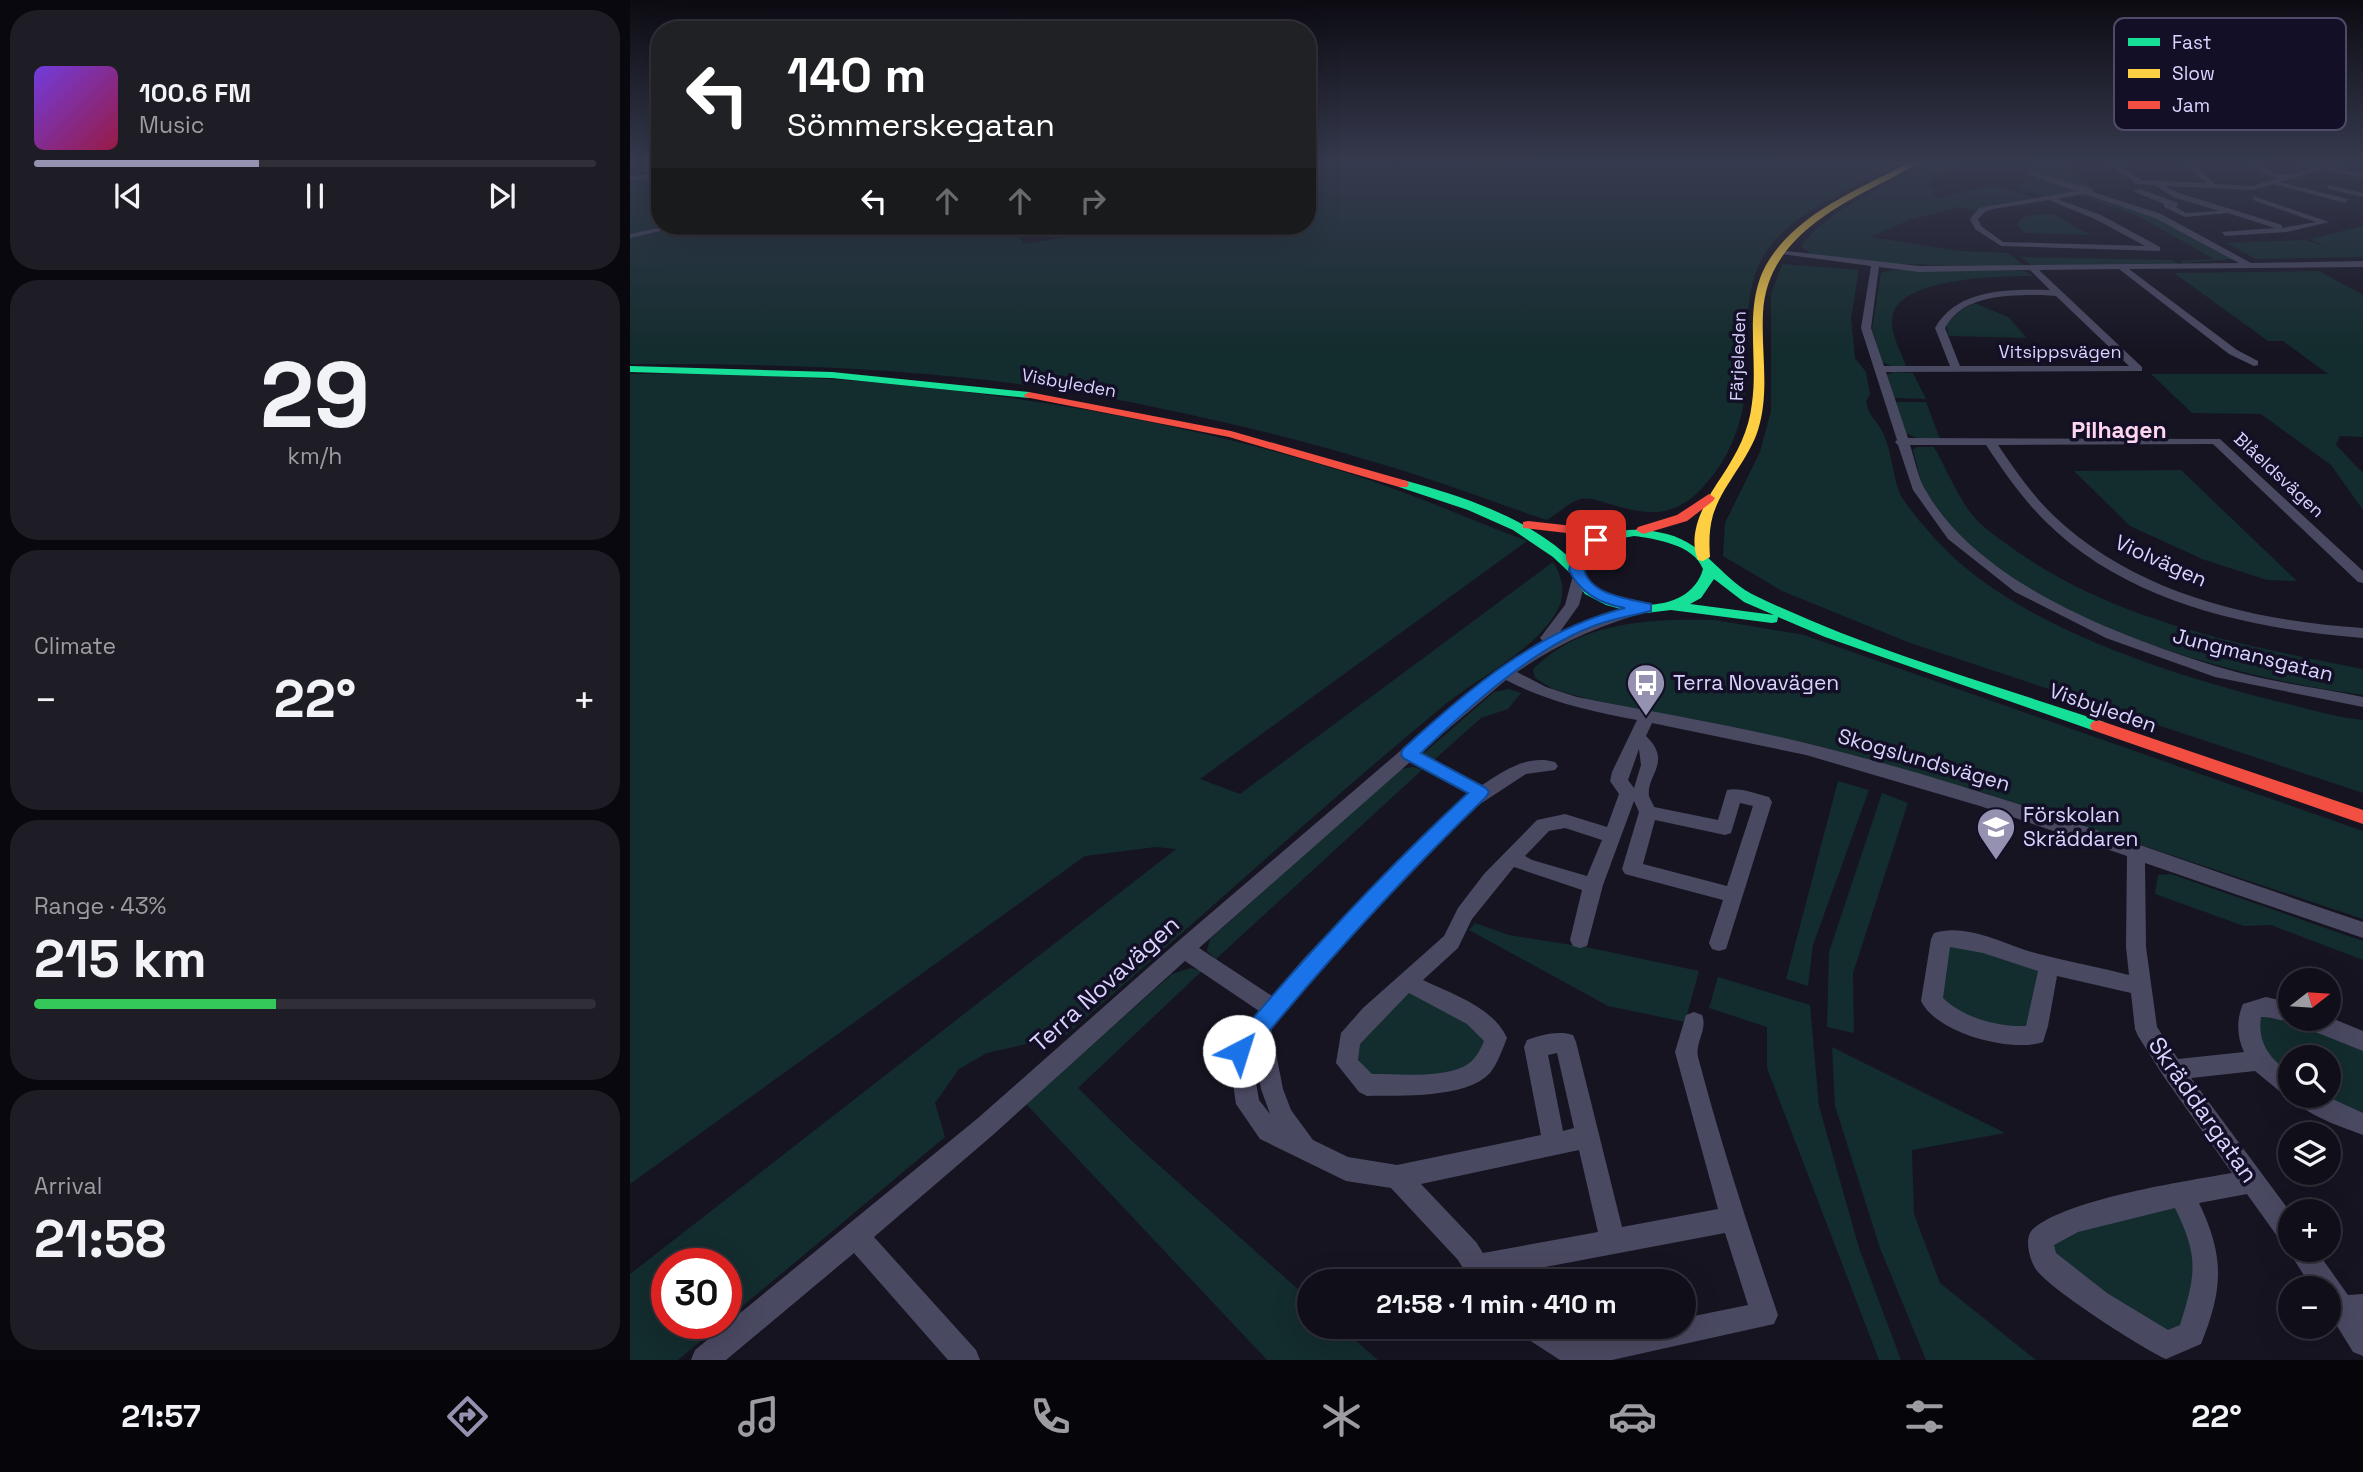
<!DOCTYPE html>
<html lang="en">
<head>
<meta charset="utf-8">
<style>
  body { margin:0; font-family:"Space Grotesk",sans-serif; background:#1e1d26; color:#f1f3f6; height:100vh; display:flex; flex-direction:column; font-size:26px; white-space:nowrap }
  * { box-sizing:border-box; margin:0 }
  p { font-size:23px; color:#9c9ca2 }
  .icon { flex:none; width:38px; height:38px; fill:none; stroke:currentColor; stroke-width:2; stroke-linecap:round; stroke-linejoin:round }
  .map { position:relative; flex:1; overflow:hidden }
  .side { display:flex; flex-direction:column; gap:10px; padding:10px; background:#09080e; width:630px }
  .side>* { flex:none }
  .banner { position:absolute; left:21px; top:21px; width:665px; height:214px; border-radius:28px; box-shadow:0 7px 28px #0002,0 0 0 2px #302f38; background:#202124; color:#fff; overflow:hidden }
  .needle { width:46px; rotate:73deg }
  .tools { position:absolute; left:1648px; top:968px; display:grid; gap:14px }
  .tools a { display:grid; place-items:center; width:63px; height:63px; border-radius:50%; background:#100f19; box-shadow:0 7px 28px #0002,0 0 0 2px #302f38; font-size:35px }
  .speed { position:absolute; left:21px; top:1248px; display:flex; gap:14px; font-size:35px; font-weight:700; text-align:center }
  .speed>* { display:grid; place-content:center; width:91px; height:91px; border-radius:50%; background:#100f19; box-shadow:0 7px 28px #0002,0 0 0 2px #302f38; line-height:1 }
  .speed .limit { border:10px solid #d22; background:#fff; color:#111 }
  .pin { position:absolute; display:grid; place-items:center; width:60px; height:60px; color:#fff; margin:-30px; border-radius:14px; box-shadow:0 4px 10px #0006 }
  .me { position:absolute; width:77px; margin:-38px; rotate:40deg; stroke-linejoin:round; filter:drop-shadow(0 0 5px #0008) }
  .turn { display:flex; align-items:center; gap:24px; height:147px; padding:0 21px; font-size:32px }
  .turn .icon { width:91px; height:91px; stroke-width:2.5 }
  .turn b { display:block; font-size:49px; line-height:60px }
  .lanes { display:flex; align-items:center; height:66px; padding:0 21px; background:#0003; justify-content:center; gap:35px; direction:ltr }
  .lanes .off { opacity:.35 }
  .big { font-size:52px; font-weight:600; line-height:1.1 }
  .side .card { flex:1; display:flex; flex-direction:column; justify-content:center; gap:10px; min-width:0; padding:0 24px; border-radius:28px; background:#1e1d26 }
  .side .dial { align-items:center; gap:0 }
  .dial b { font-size:91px; line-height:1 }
  .song { display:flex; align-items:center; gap:21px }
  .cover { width:84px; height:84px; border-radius:10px; background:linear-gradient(135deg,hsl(260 70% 55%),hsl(340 70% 35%)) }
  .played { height:7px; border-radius:4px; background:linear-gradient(90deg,#9591b1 40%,#302f38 40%) }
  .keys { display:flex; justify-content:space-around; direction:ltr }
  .heat { display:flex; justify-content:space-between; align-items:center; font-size:38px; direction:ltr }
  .charge { height:10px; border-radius:5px; background:linear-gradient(90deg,#34c759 43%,#302f38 0) }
  .trip { position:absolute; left:667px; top:1269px; width:399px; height:70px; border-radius:35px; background:#100f19; box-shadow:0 7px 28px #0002,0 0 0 2px #302f38; font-weight:600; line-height:70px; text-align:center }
  .tab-bar { display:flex; height:112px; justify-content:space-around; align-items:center; background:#06060a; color:#9c9ca2 }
  .tab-bar .icon { width:49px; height:49px }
  .tab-bar .selected { color:#9591b1 }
  .tab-bar b { font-size:32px; color:#f1f3f6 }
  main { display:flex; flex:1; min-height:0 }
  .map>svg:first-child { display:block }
  .green { fill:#132c2d }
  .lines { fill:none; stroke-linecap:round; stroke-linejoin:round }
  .street { fill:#4a4962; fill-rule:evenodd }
  .fast { fill:#16e098; fill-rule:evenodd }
  .slow { fill:#ffcf43; fill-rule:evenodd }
  .jam { fill:#f24e42; fill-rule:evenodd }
  .route { fill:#1a73e8; stroke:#114b97; stroke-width:2 }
  .labels { text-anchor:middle; stroke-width:7; stroke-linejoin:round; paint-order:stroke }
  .far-street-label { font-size:18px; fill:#d9d4ff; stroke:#130f26 }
  .street-label { font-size:21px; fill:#d9d4ff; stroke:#130f26 }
  .poi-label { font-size:21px; fill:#d9d4ff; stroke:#130f26; text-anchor:start }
  .far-district-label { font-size:23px; font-weight:bold; fill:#ffd6f0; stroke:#130f26 }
  .near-street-label { font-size:24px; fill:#d9d4ff; stroke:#130f26 }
  .key { fill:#130f26; stroke:#4e4a67; stroke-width:2 }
  .key-label { font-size:19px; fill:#d9d4ff }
</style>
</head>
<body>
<main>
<section class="side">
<div class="card">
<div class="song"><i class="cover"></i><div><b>100.6 FM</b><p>Music</p></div></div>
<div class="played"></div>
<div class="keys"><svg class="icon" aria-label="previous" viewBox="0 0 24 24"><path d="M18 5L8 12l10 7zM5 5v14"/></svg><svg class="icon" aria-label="pause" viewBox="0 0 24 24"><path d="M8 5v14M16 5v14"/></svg><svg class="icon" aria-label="next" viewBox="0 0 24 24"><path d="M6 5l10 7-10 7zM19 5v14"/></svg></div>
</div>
<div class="card dial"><b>29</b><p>km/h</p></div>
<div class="card"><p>Climate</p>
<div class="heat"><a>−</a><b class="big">22°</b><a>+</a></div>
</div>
<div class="card"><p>Range · 43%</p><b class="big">215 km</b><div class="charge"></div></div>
<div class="card"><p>Arrival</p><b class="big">21:58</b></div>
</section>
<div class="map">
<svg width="1733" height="1360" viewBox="0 0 1733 1360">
  <rect width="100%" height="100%" fill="#161421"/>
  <g class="green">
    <path d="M677,162H754L759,168L891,162H1274C1235,183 1175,206 1146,239C1108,280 1120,336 1116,387C1113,420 1101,455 1079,480C1048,518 1023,517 979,504C969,501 959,496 948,500C938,503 927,514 917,520C857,500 798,477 737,460C661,437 583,419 505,403C339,370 169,363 0,364V238L57,226H380L394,244L503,226H677Z"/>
    <path d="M1300,162H1332L1308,167L1323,172L1302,175L1305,180L1299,186L1308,191L1302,194L1307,198L1363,185L1409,199L1344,210L1329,207L1279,220L1240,237L1329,251L1378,253L1396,267L1265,264L1182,254L1171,247C1194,211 1262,183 1300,162Z"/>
    <polygon points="1415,162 1432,162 1462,188 1403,173"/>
    <polygon points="1405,177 1449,191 1414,196 1385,187"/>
    <polygon points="30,178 30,226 42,226 0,235 0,179"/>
    <polygon points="1458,193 1526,216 1603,259 1554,263 1550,261 1584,259 1508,216 1450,195"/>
    <polygon points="1414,214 1425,215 1460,235 1395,233 1387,224 1395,216"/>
    <polygon points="1733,226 1733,257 1626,259 1596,243 1676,240 1698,248 1680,239"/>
    <polygon points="1391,257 1542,260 1553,267 1403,267"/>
    <path d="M1152,264L1229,270L1221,318L1225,358L1236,372L1240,394L1236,401C1240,420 1247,419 1253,433C1263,453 1262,480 1273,499C1283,514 1298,531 1310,544C1388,627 1542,675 1650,702C1677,708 1705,717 1733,720V793L1280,643L1152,591L1093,556L1095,523L1130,452L1141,411V295Z"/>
    <path d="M1261,270L1394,271L1404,276C1373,276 1273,277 1263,314C1258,330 1271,351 1276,366H1261L1252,362L1242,329L1251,273Z"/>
    <polygon points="1689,271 1733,295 1733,437 1710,436 1706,445 1733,473 1733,510 1701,465 1631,414 1562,413 1521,374 1698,374 1653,341 1638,341 1544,273"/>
    <polygon points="1344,303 1378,317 1397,338 1319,336 1316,324 1331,310"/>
    <polygon points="1264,372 1283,373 1296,399 1264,398 1257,375"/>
    <path d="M0,374C240,370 511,404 739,480C792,498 844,521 897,541L570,779L610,794L923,562C933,577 936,595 927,611C904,651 852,675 817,703C687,810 563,925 436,1035L357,1053L329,1069L305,1103L315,1137L96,1320V1264H37V1323H92L48,1360H0V1274L546,849L526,847L455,856L0,1184Z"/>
    <polygon points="1265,402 1296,402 1310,439 1287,438 1275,433"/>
    <path d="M1287,447H1304C1316,468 1326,493 1340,512C1351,527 1370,539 1385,550C1487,622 1612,645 1733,669V695C1611,680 1346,612 1293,486C1289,475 1286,462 1283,450Z"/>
    <polygon points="1551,470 1667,581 1637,580 1572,559 1500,526 1444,471"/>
    <path d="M1085,620L1174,635L1733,831V919L1358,794L1255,764L1177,743L958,699L923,689L905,678L903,669C953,620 1020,619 1085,620Z"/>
    <polygon points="879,689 891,693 878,709 851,718 804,760 794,753 864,692"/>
    <polygon points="784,767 792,770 586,959 577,951 580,939 770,769"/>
    <polygon points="1208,781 1239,790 1183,945 1178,986 1156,979"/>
    <polygon points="1252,793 1278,803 1223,973 1224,1033 1197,1027 1199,952"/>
    <polygon points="1541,874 1733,941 1733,960 1641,925 1614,926 1525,894 1528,875"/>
    <polygon points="845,923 879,935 961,948 1069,971 1055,1022 978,1006 839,930"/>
    <polygon points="1314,941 1416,967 1409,1009 1392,1035 1311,1008"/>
    <polygon points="561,968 572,971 448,1088 504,1143 679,1299 679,1326 710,1327 748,1360 637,1360 396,1104 542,974"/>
    <polygon points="1088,977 1180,1005 1189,1106 1229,1248 1271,1360 1249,1360 1137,1068 1137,1027 1079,1008"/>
    <polygon points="779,987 860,1038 838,1069 773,1080 741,1080 723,1060 723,1040"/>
    <polygon points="1640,1012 1733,1046 1733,1116 1714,1112 1686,1096 1699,1096 1699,1057 1661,1057 1661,1080 1635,1055 1626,1021 1630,1013"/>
    <polygon points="1202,1047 1375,1133 1282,1150 1284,1214 1310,1283 1406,1360 1296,1360 1250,1248 1205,1106"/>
    <polygon points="1550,1199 1570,1238 1558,1330 1533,1341 1419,1260 1421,1234"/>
  </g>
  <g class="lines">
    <g class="street">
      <path d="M1407,162H1414L1404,172L1463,189V192L1531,214L1621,263L1733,261V267L1499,269L1607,350L1628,361V365L1624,366L1599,354L1489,269L1409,270L1512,367V371L1256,372L1278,438L1590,439L1733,571V583L1728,582L1583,444L1368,445C1385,470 1402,495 1424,516C1506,594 1624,621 1733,628V638C1621,629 1497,603 1415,521C1392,498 1374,472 1356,445H1280C1285,460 1288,478 1296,491C1350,585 1493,638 1592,668C1637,682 1687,687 1733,697V707L1585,677L1476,638L1385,592L1318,539L1283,490L1268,445L1265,442L1267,440L1231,328L1241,266L1144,253L1148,250L1289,266L1609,263L1525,218L1455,194L1427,199L1471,215L1530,247V251L1371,246L1345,229L1340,219L1349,208L1446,191L1397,174ZM1419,200L1465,219L1515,246L1373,242L1351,226L1348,219L1355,212L1363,209ZM1249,267L1289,272L1400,270L1420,290C1380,289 1327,288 1305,328L1320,366H1254L1241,328ZM1413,295L1426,296L1499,366H1330L1315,328C1333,294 1379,295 1413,295Z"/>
      <path d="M1477,162H1484L1511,180L1576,183L1553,162H1560L1585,184L1623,186L1648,178L1633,173L1620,162C1628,162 1629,165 1636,169C1651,179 1666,173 1682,168L1660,162L1691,166L1714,162L1702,167L1733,174V178L1694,169L1649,182L1718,199L1715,203L1644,184L1623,190L1535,186L1549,193L1652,225V228L1686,222L1623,200V196L1699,222L1657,232L1595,236L1592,232L1645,228L1598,213L1555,217L1534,207V204L1503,191L1510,189L1548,203L1546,207L1556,213L1589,211L1543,197L1525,185L1506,184Z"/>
      <polygon points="30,174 30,178 0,180 0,176"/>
      <polygon points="1698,185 1733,193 1733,197 1698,189"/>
      <polygon points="39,226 53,226 0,238 0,234"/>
      <path d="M949,575L956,579L949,605L929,633L970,616L1016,604L1023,608L1021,611C972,624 929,643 887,672L916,687L947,697C1023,712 1101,725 1176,743C1365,789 1549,860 1733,922V938L1515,863L1516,947L1527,1027L1548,1059L1614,1052C1607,1037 1606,1020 1613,1004L1636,997L1661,1003V1018L1699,1017L1733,1031V1051L1668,1025L1666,1020C1656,1024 1643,1016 1631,1017C1627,1043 1640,1059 1661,1074V1096H1696L1733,1113V1135C1715,1128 1671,1114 1664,1097L1653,1094L1625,1071L1561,1078L1661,1213V1250H1686L1718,1295L1733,1294V1356L1723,1352L1699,1313V1288H1682L1658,1250L1660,1246L1652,1243L1617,1194L1569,1203C1595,1257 1593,1289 1571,1344L1536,1359C1513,1349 1416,1287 1405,1268C1399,1258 1394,1237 1403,1229C1437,1199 1556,1181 1602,1173L1534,1077L1508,1036L1505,1029L1501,993L1427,976L1418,1026L1413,1042C1381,1053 1306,1033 1291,1001L1301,939L1304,933C1338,922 1377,946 1409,954C1439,962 1469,967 1499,975L1496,947L1497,856L1350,806L1176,755L1022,723L1016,736C1043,762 1016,775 1019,796C1020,800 1023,803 1024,807L1088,820L1097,790C1109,787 1127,794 1139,797L1142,802L1096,949L1089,951L1082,949L1079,943L1093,900L995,874L992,869L1009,812L1004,801L973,885L957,946L950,948L943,946L940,940L952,890L884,867L842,919L828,948L793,980C822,994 863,1007 877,1038C872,1050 868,1063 860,1073C836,1099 770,1095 737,1096L729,1092L706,1063L711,1033L733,1008L814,936L828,908L854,874L907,820L935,814L977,827L989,794L980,781L982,772L1007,720C961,711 918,702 876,680L790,753L852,785C874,771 897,754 925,762L928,766L925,770L896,774L844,808L690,968L641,1028L653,1089L661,1110L683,1140L718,1157L767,1165L911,1135L894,1047L897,1040C910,1035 929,1030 943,1035L946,1042L992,1227L1088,1209L1045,1052L1056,1015L1064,1012L1072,1015C1078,1029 1065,1042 1068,1057C1091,1144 1119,1230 1148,1315L1144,1324L982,1360H930L893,1336L890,1326H928L948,1340L1013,1326H1054V1318L1118,1305L1095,1233L867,1276L869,1281H841L828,1260L761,1188L716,1181L630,1139L606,1104L598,1051L629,1011L555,961L364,1134L244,1237L346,1350L350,1360H318L224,1253L96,1360H61L65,1350L348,1118L546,943L832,698L864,674L914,642L910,638L935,605L942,579ZM1009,749L1011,765L1004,788L998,780ZM780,762L839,794L676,956L642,996L569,948ZM1110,803L1123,806L1097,886L1013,864L1025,820L1095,835L1101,833ZM935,828L972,840L957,876L902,860L895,856L919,831ZM1320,947L1353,953L1408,971L1396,1026C1368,1027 1334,1018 1313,998ZM779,993L837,1024L854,1041C850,1051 844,1062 833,1067C807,1078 770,1074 742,1074L728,1060L730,1044ZM623,1050L631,1089L640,1114L629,1100L621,1054ZM927,1053L944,1128L933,1131L918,1055ZM949,1150L968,1232L853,1253L846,1242L791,1184ZM1545,1208C1569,1257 1566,1274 1550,1325L1538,1330L1477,1293L1426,1253L1424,1245L1448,1232Z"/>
    </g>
    <g class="fast">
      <polygon points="0,366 202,372 399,392 404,395 399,398 202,378 0,372"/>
      <path d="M773,480C832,496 897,517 942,560L946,548C978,530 1002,525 1037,534C1078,545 1092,581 1128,597C1238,650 1358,683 1474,722L1476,726L1474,730H1462L1195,637L1148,617L1147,622L1142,623L1041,610L1016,613L998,611L976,605L955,594L940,573L923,557L883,530L838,510L769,487V481ZM1004,536C1027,539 1064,545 1073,569C1062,610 1002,613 971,592C963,587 958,579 953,571L957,553L977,541ZM1084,579L1114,602L1144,615L1060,604L1071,598Z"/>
    </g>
    <path class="slow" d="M1280,162H1288C1275,172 1257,180 1242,188C1190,215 1136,249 1133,313C1131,353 1140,392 1128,430C1118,461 1093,484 1083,515C1079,529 1079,543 1080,557L1073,561L1068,560C1056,532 1077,498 1092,476C1107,453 1119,431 1122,403C1129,355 1111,300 1141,257C1173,210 1232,188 1280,162Z"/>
    <g class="jam">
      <polygon points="399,392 601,431 777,481 779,484 777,487 769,487 599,437 395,397 394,395"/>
      <polygon points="1079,494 1085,498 1083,501 1057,521 1013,534 1006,530 1008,527 1047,515"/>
      <polygon points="898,521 979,530 986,534 979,538 893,528 893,522"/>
      <polygon points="1468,720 1733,810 1733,824 1462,730 1460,726 1462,722"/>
    </g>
  </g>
  <linearGradient id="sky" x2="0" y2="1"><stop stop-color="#0c0b12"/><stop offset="0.46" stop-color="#363a4e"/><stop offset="1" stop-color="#363a4e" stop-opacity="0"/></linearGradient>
  <rect width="1733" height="352" fill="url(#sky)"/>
  <path class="route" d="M961,538L973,540L953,561C953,595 996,598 1021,604V611C1004,615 986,618 969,624C905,646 839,707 791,753L856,788L859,792L856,797C771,879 692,966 617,1058L609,1061L601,1058L598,1051L601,1044C675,956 753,872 838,793L773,758L771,754L773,749C838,689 908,630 995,608C971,604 950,593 939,570L944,551Z"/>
  <defs>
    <g id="bus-pin" transform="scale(2.0125)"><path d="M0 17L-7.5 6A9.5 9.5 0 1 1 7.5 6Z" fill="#9591b1" stroke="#130f26"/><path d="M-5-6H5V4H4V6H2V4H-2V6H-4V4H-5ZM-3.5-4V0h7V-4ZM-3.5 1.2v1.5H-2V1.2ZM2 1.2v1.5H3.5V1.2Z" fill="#fff"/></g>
    <g id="school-pin" transform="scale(2.0125)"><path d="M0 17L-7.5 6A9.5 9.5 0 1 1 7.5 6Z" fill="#9591b1" stroke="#130f26"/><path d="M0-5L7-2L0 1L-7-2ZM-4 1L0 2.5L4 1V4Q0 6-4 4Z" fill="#fff"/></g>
  </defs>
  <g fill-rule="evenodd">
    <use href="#bus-pin" x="1016" y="683"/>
    <use href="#school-pin" x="1366" y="827"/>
  </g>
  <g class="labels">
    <g class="far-street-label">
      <text x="1430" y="358">Vitsippsvägen</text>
      <text transform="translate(1108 356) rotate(-88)" y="6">Färjeleden</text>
      <text transform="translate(439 383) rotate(10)" y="6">Visbyleden</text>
      <text transform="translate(1649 475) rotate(43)" y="6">Blåeldsvägen</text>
    </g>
    <g class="street-label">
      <text transform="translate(1531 561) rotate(24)" y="7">Violvägen</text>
      <text transform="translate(1623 655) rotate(14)" y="7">Jungmansgatan</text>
      <text transform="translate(1473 708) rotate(19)" y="7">Visbyleden</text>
      <text transform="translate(1294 760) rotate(16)" y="7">Skogslundsvägen</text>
    </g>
    <g class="poi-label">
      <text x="1043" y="690">Terra Novavägen</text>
      <text x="1393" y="822">Förskolan<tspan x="1393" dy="24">Skräddaren</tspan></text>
    </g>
    <g class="far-district-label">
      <text x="1489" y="438">Pilhagen</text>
    </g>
    <g class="near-street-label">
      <text transform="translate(475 984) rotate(-42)" y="8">Terra Novavägen</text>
      <text transform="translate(1573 1110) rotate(55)" y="8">Skräddargatan</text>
    </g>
  </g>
  <rect x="1484" y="18" width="232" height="112" rx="10" class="key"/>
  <rect x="1498" y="38" width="32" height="8" fill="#16e098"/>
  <rect x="1498" y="69" width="32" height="9" fill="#ffcf43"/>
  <rect x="1498" y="101" width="32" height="8" fill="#f24e42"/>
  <g class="key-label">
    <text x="1542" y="49">Fast</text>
    <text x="1542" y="80">Slow</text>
    <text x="1542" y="112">Jam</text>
  </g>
</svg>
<div class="tools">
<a><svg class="needle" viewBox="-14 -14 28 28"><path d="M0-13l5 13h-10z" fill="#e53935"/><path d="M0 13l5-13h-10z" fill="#9c9ca2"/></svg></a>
<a><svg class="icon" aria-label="search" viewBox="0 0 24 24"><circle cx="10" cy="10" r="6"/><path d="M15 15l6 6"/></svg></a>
<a><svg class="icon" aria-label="layers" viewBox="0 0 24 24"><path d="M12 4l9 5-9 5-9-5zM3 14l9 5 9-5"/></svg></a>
<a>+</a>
<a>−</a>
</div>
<div class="speed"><div class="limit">30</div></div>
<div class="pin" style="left:966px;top:540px;background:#d93025"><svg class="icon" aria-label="arrive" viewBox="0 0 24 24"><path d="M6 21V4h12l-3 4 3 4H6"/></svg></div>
<svg class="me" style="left:609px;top:1051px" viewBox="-20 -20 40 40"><circle r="19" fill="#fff"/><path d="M0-13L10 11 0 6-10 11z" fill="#1a73e8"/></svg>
<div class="trip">21:58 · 1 min · 410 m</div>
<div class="banner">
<div class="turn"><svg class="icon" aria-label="left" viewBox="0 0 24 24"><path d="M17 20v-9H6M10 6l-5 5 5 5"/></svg><div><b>140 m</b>Sömmerskegatan</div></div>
<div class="lanes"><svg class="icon" aria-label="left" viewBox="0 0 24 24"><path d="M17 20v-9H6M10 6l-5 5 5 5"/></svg><svg class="icon off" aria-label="ahead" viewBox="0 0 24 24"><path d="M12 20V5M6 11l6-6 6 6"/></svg><svg class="icon off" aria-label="ahead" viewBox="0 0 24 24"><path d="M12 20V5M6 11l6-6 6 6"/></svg><svg class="icon off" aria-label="right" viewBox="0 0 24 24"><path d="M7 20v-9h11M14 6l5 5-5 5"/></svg></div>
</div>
</div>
</main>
<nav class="tab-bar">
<b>21:57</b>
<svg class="icon selected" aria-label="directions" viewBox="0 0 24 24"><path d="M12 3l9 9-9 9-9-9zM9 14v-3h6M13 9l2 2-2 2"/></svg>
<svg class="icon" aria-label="music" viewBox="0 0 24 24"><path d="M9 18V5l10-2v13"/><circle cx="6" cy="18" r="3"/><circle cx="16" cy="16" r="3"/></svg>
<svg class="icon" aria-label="phone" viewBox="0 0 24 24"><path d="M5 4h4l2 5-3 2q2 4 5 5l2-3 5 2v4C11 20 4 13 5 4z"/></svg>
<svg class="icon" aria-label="climate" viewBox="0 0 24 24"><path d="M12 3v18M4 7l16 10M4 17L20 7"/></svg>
<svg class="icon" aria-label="car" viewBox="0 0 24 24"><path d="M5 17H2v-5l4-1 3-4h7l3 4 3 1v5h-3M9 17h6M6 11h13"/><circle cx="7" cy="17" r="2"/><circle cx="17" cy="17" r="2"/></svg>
<svg class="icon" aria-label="filters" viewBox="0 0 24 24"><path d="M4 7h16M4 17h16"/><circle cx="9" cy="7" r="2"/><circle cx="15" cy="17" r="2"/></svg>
<b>22°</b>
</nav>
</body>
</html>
